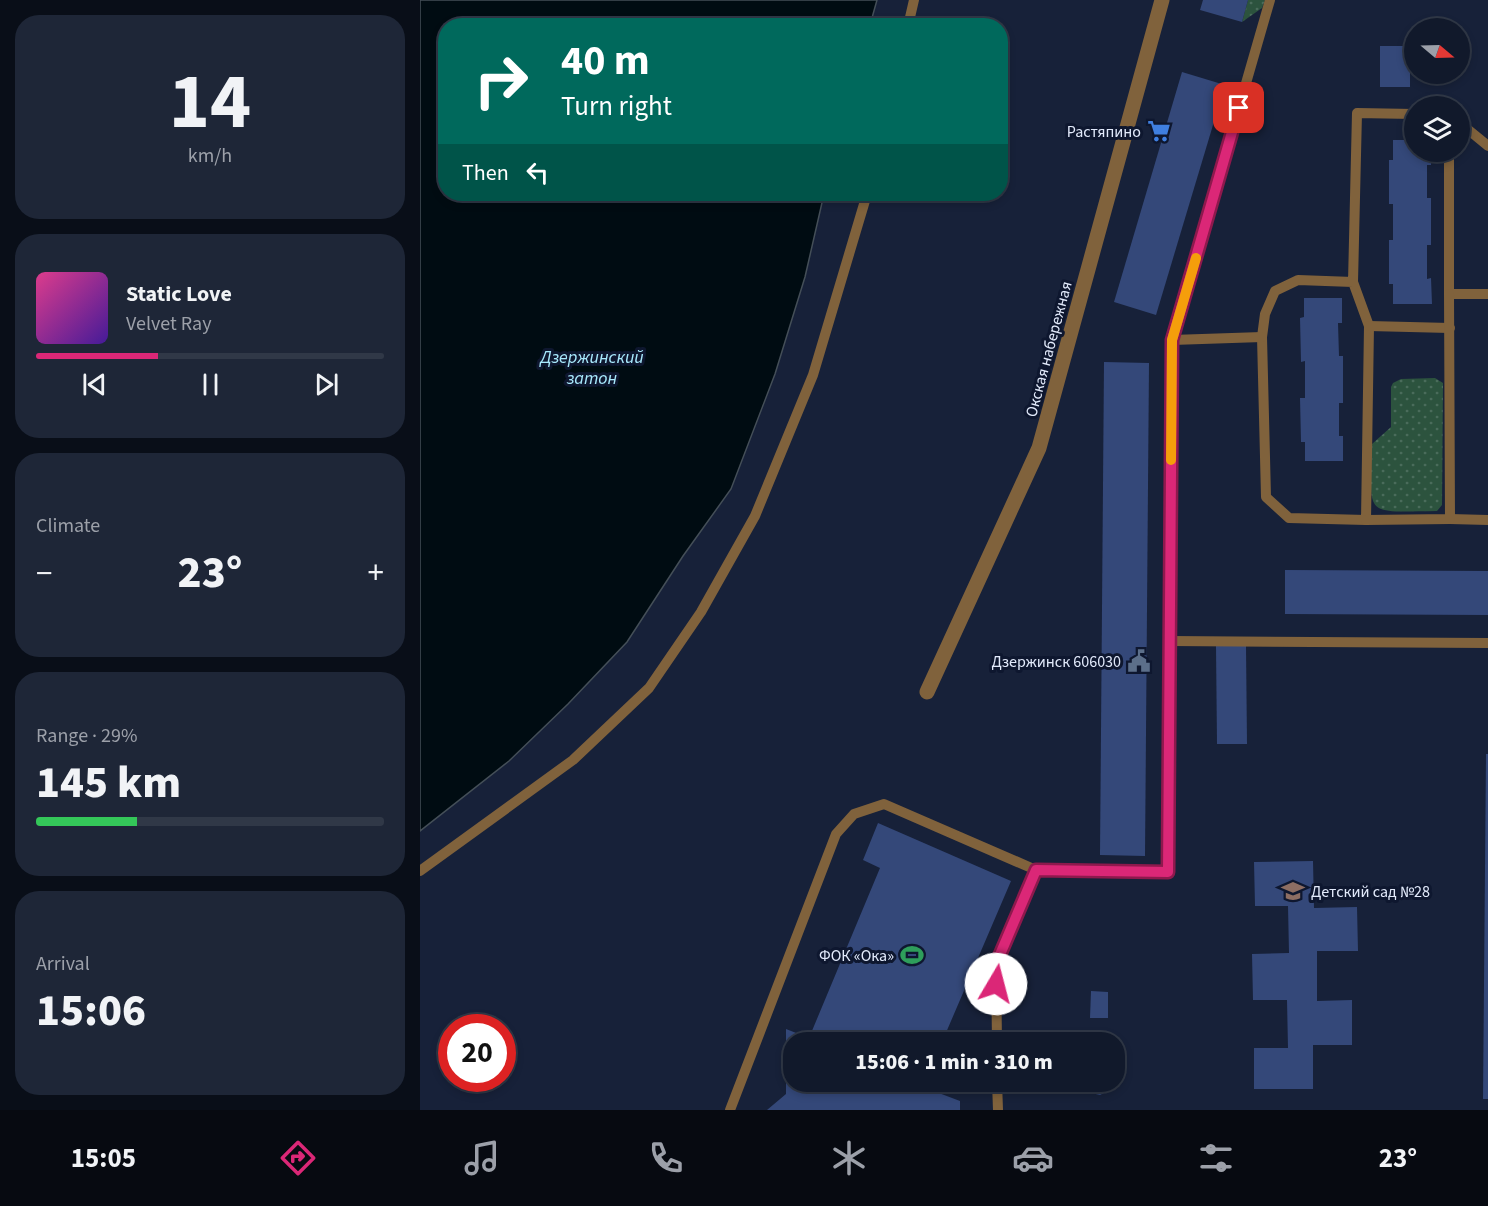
<!DOCTYPE html>
<html lang="en">
<head>
<meta charset="utf-8">
<style>
  body { margin:0; font-family:"Source Sans 3",sans-serif; background:#1e2637; color:#f1f3f6; height:100vh; display:flex; flex-direction:column; font-size:22px; white-space:nowrap }
  * { box-sizing:border-box; margin:0 }
  p { font-size:20px; color:#9ca0a9 }
  .icon { flex:none; width:33px; height:33px; fill:none; stroke:currentColor; stroke-width:2; stroke-linecap:round; stroke-linejoin:round }
  .map { position:relative; flex:1; overflow:hidden }
  .drawer { display:flex; flex-direction:column; gap:15px; padding:15px; background:#090e18; width:420px }
  .drawer>* { flex:none }
  .banner { position:absolute; left:18px; top:18px; width:570px; height:183px; border-radius:24px; box-shadow:0 3px 9px #0003,0 0 0 2px #303847; background:#00695c; color:#fff; overflow:hidden }
  .needle { width:39px; rotate:109deg }
  .fabs { position:absolute; left:984px; top:18px; display:grid; gap:12px }
  .fabs a { display:grid; place-items:center; width:66px; height:66px; border-radius:50%; background:#11192b; box-shadow:0 3px 9px #0003,0 0 0 2px #303847; font-size:30px }
  .speed { position:absolute; left:18px; top:1014px; display:flex; gap:12px; font-size:30px; font-weight:700; text-align:center }
  .speed>* { display:grid; place-content:center; width:78px; height:78px; border-radius:50%; background:#11192b; box-shadow:0 3px 9px #0003,0 0 0 2px #303847; line-height:1 }
  .speed .limit { border:9px solid #d22; background:#fff; color:#111 }
  .pin { position:absolute; display:grid; place-items:center; width:51px; height:51px; color:#fff; margin:-26px; border-radius:12px; box-shadow:0 3px 9px #0006 }
  .me { position:absolute; width:66px; margin:-33px; rotate:8deg; stroke-linejoin:round; filter:drop-shadow(0 0 4px #0008) }
  .turn { display:flex; align-items:center; gap:21px; height:126px; padding:0 24px; font-size:27px }
  .turn .icon { width:78px; height:78px; stroke-width:2.5 }
  .turn b { display:block; font-size:42px; line-height:51px }
  .then { display:flex; align-items:center; height:57px; padding:0 24px; background:#0003; gap:12px; font-size:22px }
  .big { font-size:45px; font-weight:800; line-height:1.1 }
  .drawer .card { flex:1; display:flex; flex-direction:column; justify-content:center; gap:9px; min-width:0; padding:0 21px; border-radius:24px; background:#1e2637 }
  .drawer .dial { align-items:center; gap:0 }
  .dial b { font-size:78px; line-height:1 }
  .song { display:flex; align-items:center; gap:18px }
  .cover { width:72px; height:72px; border-radius:9px; background:linear-gradient(135deg,hsl(330 70% 55%),hsl(260 70% 35%)) }
  .played { height:6px; border-radius:3px; background:linear-gradient(90deg,#db2777 35%,#303847 35%) }
  .keys { display:flex; justify-content:space-around; direction:ltr }
  .heat { display:flex; justify-content:space-between; align-items:center; font-size:33px; direction:ltr }
  .charge { height:9px; border-radius:4px; background:linear-gradient(90deg,#34c759 29%,#303847 0) }
  .trip { position:absolute; left:363px; top:1032px; width:342px; height:60px; border-radius:24px; background:#11192b; box-shadow:0 3px 9px #0003,0 0 0 2px #303847; font-weight:800; line-height:60px; text-align:center }
  .tabs { display:flex; height:96px; justify-content:space-around; align-items:center; background:#070a11; color:#9ca0a9 }
  .tabs .icon { width:42px; height:42px }
  .tabs .on { color:#db2777 }
  .tabs b { font-size:27px; color:#f1f3f6 }
  main { display:flex; flex:1; min-height:0 }
  .map>svg:first-child { display:block }
  .grass { fill:url(#grass-dots) }
  .water { fill:#000c12; stroke:#444f58; stroke-width:1.5 }
  .building { fill:#344879 }
  .lines { fill:none; stroke-linecap:round; stroke-linejoin:round }
  .service { stroke:#80623c; stroke-width:10 }
  .minor { stroke:#80623c; stroke-width:15 }
  .route-casing { stroke:#8e194d; stroke-width:15 }
  .route { stroke:#db2777; stroke-width:10 }
  .slow { stroke:#f59e0b; stroke-width:10 }
  .labels { text-anchor:middle; stroke-width:6; stroke-linejoin:round; paint-order:stroke }
  .poi-label { font-size:16px; fill:#e2eafb; stroke:#0e172f; text-anchor:end }
  .street-label { font-size:16px; fill:#e2eafb; stroke:#0e172f }
  .water-label { font-size:18px; font-style:italic; fill:#a8e9fc; stroke:#0e172f }
</style>
</head>
<body>
<main>
<section class="drawer">
<div class="card dial"><b>14</b><p>km/h</p></div>
<div class="card">
<div class="song"><i class="cover"></i><div><b>Static Love</b><p>Velvet Ray</p></div></div>
<div class="played"></div>
<div class="keys"><svg class="icon" aria-label="previous" viewBox="0 0 24 24"><path d="M18 5L8 12l10 7zM5 5v14"/></svg><svg class="icon" aria-label="pause" viewBox="0 0 24 24"><path d="M8 5v14M16 5v14"/></svg><svg class="icon" aria-label="next" viewBox="0 0 24 24"><path d="M6 5l10 7-10 7zM19 5v14"/></svg></div>
</div>
<div class="card"><p>Climate</p>
<div class="heat"><a>−</a><b class="big">23°</b><a>+</a></div>
</div>
<div class="card"><p>Range · 29%</p><b class="big">145 km</b><div class="charge"></div></div>
<div class="card"><p>Arrival</p><b class="big">15:06</b></div>
</section>
<div class="map">
<svg width="1068" height="1110" viewBox="0 0 1068 1110">
  <defs>
    <pattern id="grass-dots" width="8" height="8" patternUnits="userSpaceOnUse" patternTransform="scale(1.5)"><rect width="8" height="8" fill="#2c533e"/><path d="M2 2h.1M6 6h.1" fill="none" stroke="#4a6c5b" stroke-width="1.8" stroke-linecap="round"/></pattern>
  </defs>
  <rect width="100%" height="100%" fill="#172139"/>
  <g class="grass">
    <polygon points="828,0 845,0 842,8 822,22"/>
    <path d="M1015,378L1023,383L1022,505L1017,511C943,512 950,518 952,444L971,427V387L973,383L981,379Z"/>
  </g>
  <polygon class="water" points="0,0 457,0 450,25 26,26 26,194 404,194 385,277 355,374 311,489 263,556 207,642 148,704 89,761 0,831"/>
  <g class="building">
    <polygon points="783,0 828,0 822,22 780,10"/>
    <rect x="960" y="46" width="30" height="41"/>
    <polygon points="762,72 805,85 736,315 694,302"/>
    <polygon points="973,140 994,140 994,152 1011,152 1011,165 1007,165 1007,198 1011,198 1011,245 1007,245 1007,279 1011,278 1012,304 973,304 973,284 969,284 969,240 973,240 973,204 969,204 969,160 973,160"/>
    <polygon points="884,298 922,298 922,323 918,323 919,356 923,356 923,403 919,403 919,436 923,436 923,461 885,461 885,442 881,442 880,398 885,398 885,361 881,362 880,318 884,317"/>
    <polygon points="684,362 729,363 725,856 680,855"/>
    <polygon points="865,570 1068,571 1068,615 865,614"/>
    <polygon points="796,646 826,646 827,744 797,744"/>
    <polygon points="1066,754 1068,754 1068,1099 1063,1099"/>
    <polygon points="458,823 591,881 522,1042 374,1042 374,1082 505,1082 503,1087 540,1101 540,1110 347,1110 366,1094 366,1029 389,1038 460,868 443,860"/>
    <polygon points="893,861 894,908 937,907 938,951 897,951 897,1001 932,1000 932,1045 893,1045 893,1089 834,1089 834,1048 868,1048 867,1000 833,1000 832,954 869,953 868,906 835,906 834,862"/>
    <polygon points="671,991 688,992 688,1018 670,1018"/>
    <polygon points="662,1082 692,1082 686,1092 680,1095 667,1092"/>
  </g>
  <g class="lines">
    <g class="service">
      <polyline points="488,26 494,0"/>
      <polyline points="1040,123 1068,146"/>
      <polyline points="1029,152 1029,294 1068,294"/>
      <polyline points="933,282 878,280 855,291 845,314 842,337 846,497 869,518 946,520 949,326 933,282 937,113 994,114"/>
      <polyline points="949,326 1030,328"/>
      <polyline points="842,337 752,340 850,0"/>
      <polyline points="1030,519 1068,520"/>
      <polyline points="946,520 1030,519 1029,294"/>
      <polyline points="750,641 1068,643"/>
      <polyline points="616,870 748,872 752,340"/>
      <polyline points="0,871 153,760 229,688 281,612 335,516 393,375 447,194"/>
      <polyline points="577,1082 578,1110"/>
      <polyline points="310,1110 416,834 434,814 464,804 616,870 576,964 577,1042"/>
    </g>
    <polyline class="minor" points="507,692 619,448 742,0"/>
  </g>
  <g class="lines">
    <g class="route-casing">
      <polyline id="route" points="576,984 576,964 616,870 748,872 752,340 819,108"/>
    </g>
    <use href="#route" class="route"/>
    <polyline class="slow" points="751,460 752,340 776,258"/>
  </g>
  <defs>
    <g id="supermarket-bare" transform="scale(1.8)"><path d="M-6-5.5h2.5l.6 2H6L4.5 2H-2.5L-4.4-4H-6ZM-1.5 3.2a1.3 1.3 0 1 0 .1 0ZM3 3.2a1.3 1.3 0 1 0 .1 0Z" fill="#3f7fe0" stroke="#0e172f" stroke-width="2.5" paint-order="stroke"/></g>
    <g id="civic-bare" transform="scale(1.8)"><path d="M-.6-6.5H3V-4.5H.6V-3L4-1V1h2V6H-6V1h2V-1L-.6-3ZM-1.2 2.5V6h2.4V2.5Z" fill="#5c6f8a" stroke="#0e172f" stroke-width="2.5" paint-order="stroke"/></g>
    <g id="school-bare" transform="scale(1.8)"><path d="M0-5L7-2L0 1L-7-2ZM-4 1L0 2.5L4 1V4Q0 6-4 4Z" fill="#8d6e63" stroke="#0e172f" stroke-width="2.5" paint-order="stroke"/></g>
    <g id="stadium-bare" transform="scale(1.8)"><path d="M0-5a6.5 5 0 1 0 0 10a6.5 5 0 1 0 0-10ZM-3.5-1.8h7v3.6h-7Z" fill="#2e9e5b" stroke="#0e172f" stroke-width="2.5" paint-order="stroke"/></g>
  </defs>
  <g fill-rule="evenodd">
    <use href="#supermarket-bare" x="739" y="131"/>
    <use href="#civic-bare" x="719" y="661"/>
    <use href="#school-bare" x="873" y="891"/>
    <use href="#stadium-bare" x="492" y="955"/>
  </g>
  <g class="labels">
    <g class="poi-label">
      <text x="721" y="137">Растяпино</text>
      <text x="701" y="667">Дзержинск 606030</text>
      <text x="891" y="897" text-anchor="start">Детский сад №28</text>
      <text x="474" y="961">ФОК «Ока»</text>
    </g>
    <g class="street-label">
      <text transform="translate(628 349) rotate(-75)" y="6">Окская набережная</text>
    </g>
    <g class="water-label">
      <text x="172" y="363">Дзержинский<tspan x="172" dy="21">затон</tspan></text>
    </g>
  </g>
</svg>
<div class="fabs">
<a><svg class="needle" viewBox="-14 -14 28 28"><path d="M0-13l5 13h-10z" fill="#e53935"/><path d="M0 13l5-13h-10z" fill="#9ca0a9"/></svg></a>
<a><svg class="icon" aria-label="layers" viewBox="0 0 24 24"><path d="M12 4l9 5-9 5-9-5zM3 14l9 5 9-5"/></svg></a>
</div>
<div class="speed"><div class="limit">20</div></div>
<div class="pin" style="left:819px;top:108px;background:#d93025"><svg class="icon" aria-label="arrive" viewBox="0 0 24 24"><path d="M6 21V4h12l-3 4 3 4H6"/></svg></div>
<svg class="me" style="left:576px;top:984px" viewBox="-20 -20 40 40"><circle r="19" fill="#fff"/><path d="M0-13L10 11 0 6-10 11z" fill="#db2777"/></svg>
<div class="trip">15:06 · 1 min · 310 m</div>
<div class="banner">
<div class="turn"><svg class="icon" aria-label="right" viewBox="0 0 24 24"><path d="M7 20v-9h11M14 6l5 5-5 5"/></svg><div><b>40 m</b>Turn right</div></div>
<div class="then">Then<svg class="icon" aria-label="left" viewBox="0 0 24 24"><path d="M17 20v-9H6M10 6l-5 5 5 5"/></svg></div>
</div>
</div>
</main>
<nav class="tabs">
<b>15:05</b>
<svg class="icon on" aria-label="directions" viewBox="0 0 24 24"><path d="M12 3l9 9-9 9-9-9zM9 14v-3h6M13 9l2 2-2 2"/></svg>
<svg class="icon" aria-label="music" viewBox="0 0 24 24"><path d="M9 18V5l10-2v13"/><circle cx="6" cy="18" r="3"/><circle cx="16" cy="16" r="3"/></svg>
<svg class="icon" aria-label="phone" viewBox="0 0 24 24"><path d="M5 4h4l2 5-3 2q2 4 5 5l2-3 5 2v4C11 20 4 13 5 4z"/></svg>
<svg class="icon" aria-label="climate" viewBox="0 0 24 24"><path d="M12 3v18M4 7l16 10M4 17L20 7"/></svg>
<svg class="icon" aria-label="car" viewBox="0 0 24 24"><path d="M5 17H2v-5l4-1 3-4h7l3 4 3 1v5h-3M9 17h6M6 11h13"/><circle cx="7" cy="17" r="2"/><circle cx="17" cy="17" r="2"/></svg>
<svg class="icon" aria-label="filters" viewBox="0 0 24 24"><path d="M4 7h16M4 17h16"/><circle cx="9" cy="7" r="2"/><circle cx="15" cy="17" r="2"/></svg>
<b>23°</b>
</nav>
</body>
</html>
